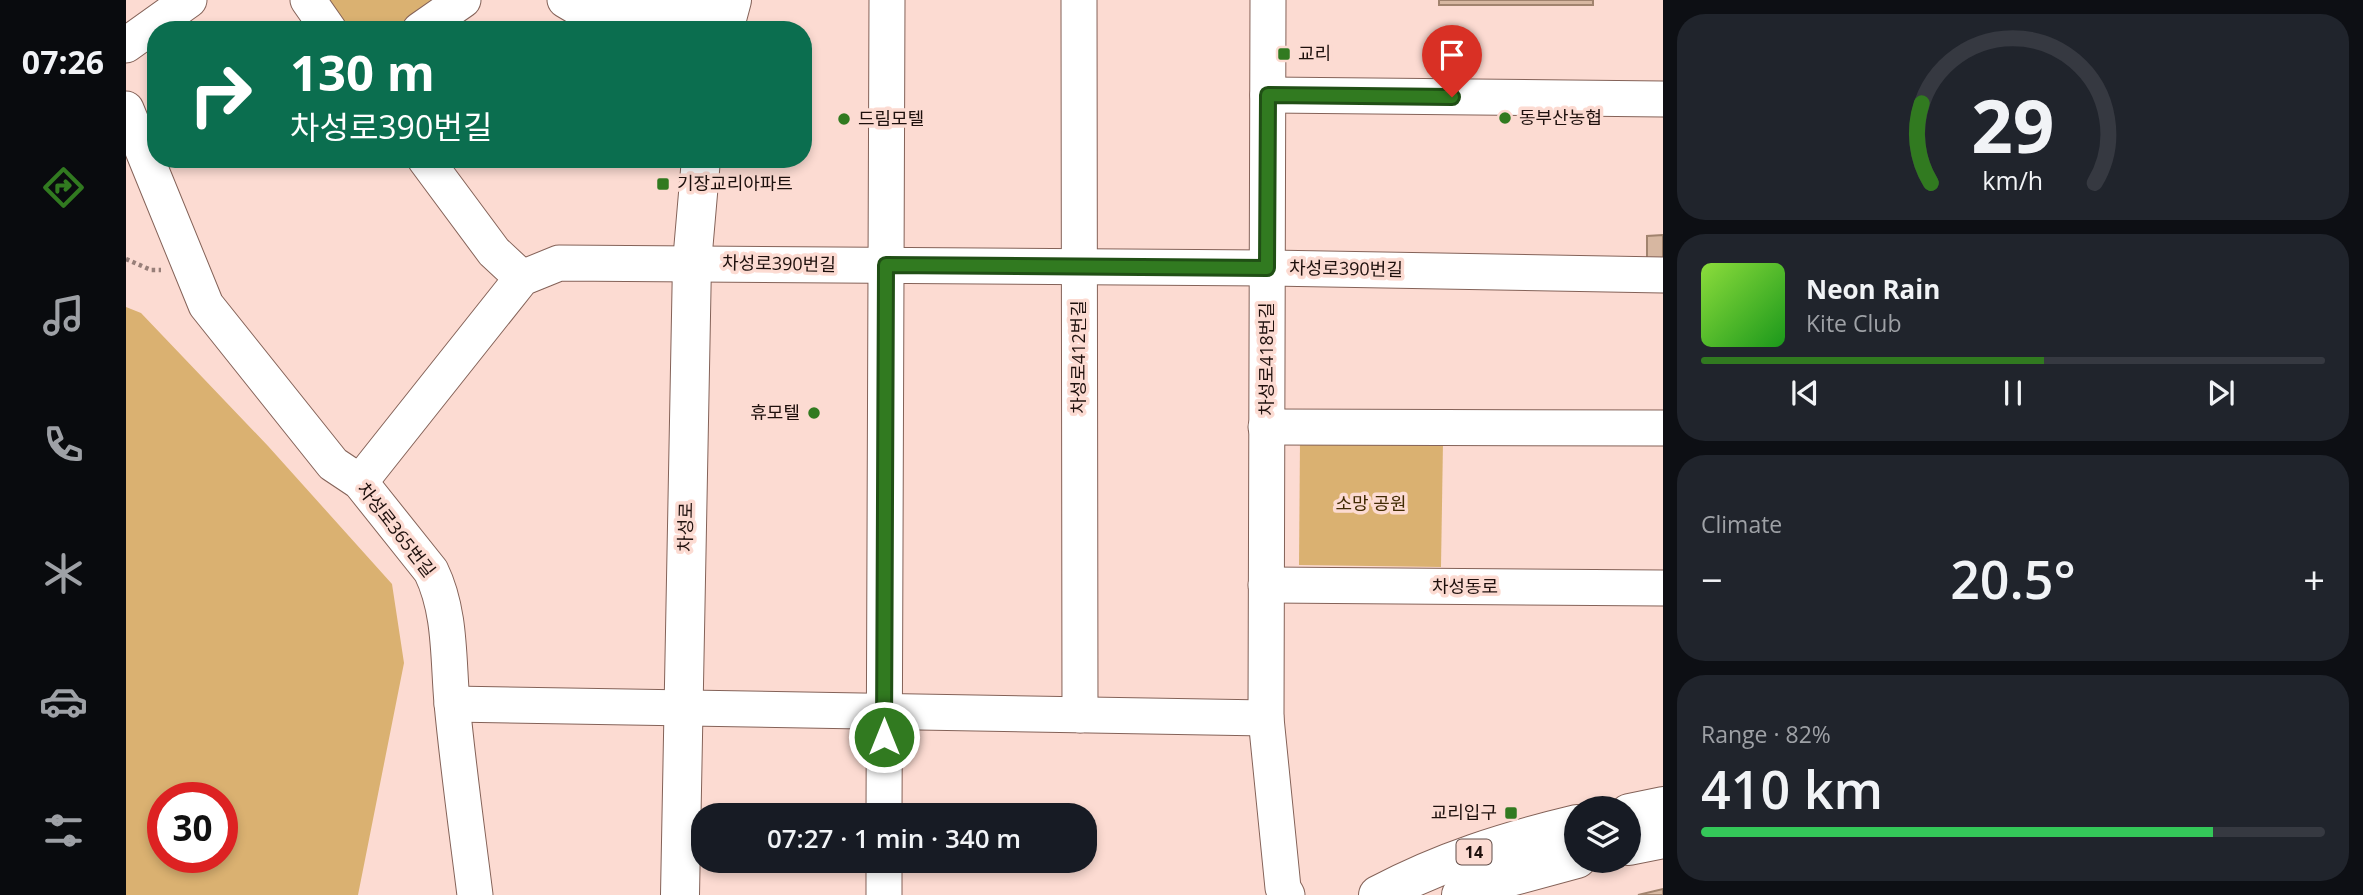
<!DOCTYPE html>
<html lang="en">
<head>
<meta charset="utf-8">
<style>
  body { margin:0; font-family:"Open Sans","Noto Sans KR",sans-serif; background:#20242c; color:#f1f3f6; height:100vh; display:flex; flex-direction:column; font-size:26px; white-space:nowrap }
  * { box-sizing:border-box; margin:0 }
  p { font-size:23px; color:#9ea1a6 }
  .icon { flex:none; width:38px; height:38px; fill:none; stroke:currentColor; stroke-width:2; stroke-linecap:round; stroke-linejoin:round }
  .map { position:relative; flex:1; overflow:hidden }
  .side { display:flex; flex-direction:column; gap:14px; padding:14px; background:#0d0f14; width:700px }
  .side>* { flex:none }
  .guide { position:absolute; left:21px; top:21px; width:665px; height:147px; border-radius:28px; box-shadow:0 4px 10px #0003; background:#0b6e4f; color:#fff; overflow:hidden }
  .fabs { position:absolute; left:1438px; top:796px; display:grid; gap:14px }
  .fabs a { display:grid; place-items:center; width:77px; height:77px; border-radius:50%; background:#171b24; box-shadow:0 4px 10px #0003; font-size:35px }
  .speed { position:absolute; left:21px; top:782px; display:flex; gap:14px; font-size:35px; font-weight:700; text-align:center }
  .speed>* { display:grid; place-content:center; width:91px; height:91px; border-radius:50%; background:#171b24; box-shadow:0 4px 10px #0003; line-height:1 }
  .speed .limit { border:10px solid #d22; background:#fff; color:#111 }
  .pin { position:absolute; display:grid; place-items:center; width:60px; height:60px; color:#fff; margin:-72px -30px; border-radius:50% 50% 50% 0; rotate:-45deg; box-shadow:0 0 7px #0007 }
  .pin .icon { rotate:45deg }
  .me { position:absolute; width:77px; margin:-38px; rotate:0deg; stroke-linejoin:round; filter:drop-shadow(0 0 5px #0008) }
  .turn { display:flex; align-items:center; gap:24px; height:147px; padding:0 28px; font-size:32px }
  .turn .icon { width:91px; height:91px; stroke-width:2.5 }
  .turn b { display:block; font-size:49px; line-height:60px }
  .big { font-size:52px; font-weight:600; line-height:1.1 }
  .side .card { flex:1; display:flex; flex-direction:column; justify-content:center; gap:10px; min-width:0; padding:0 24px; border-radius:28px; background:#20242c }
  .side .dial { align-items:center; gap:0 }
  .dial svg { height:182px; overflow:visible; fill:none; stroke:#363941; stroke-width:7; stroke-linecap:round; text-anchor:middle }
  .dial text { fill:#f1f3f6; stroke:none }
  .song { display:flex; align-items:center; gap:21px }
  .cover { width:84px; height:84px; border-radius:10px; background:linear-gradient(135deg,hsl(90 70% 55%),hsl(120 70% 35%)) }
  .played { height:7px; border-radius:4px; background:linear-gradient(90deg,#317a20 55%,#363941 55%) }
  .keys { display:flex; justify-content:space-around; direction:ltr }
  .heat { display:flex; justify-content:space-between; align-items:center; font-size:38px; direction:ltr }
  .charge { height:10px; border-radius:5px; background:linear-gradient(90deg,#34c759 82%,#363941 0) }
  .trip { position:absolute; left:565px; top:803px; width:406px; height:70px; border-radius:28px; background:#171b24; box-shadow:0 4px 10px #0003; font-weight:600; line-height:70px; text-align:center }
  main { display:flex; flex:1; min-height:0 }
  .menu { display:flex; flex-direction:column; width:126px; justify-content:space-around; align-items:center; background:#090b0e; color:#9ea1a6 }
  .menu .icon { width:49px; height:49px }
  .menu .on { color:#317a20 }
  .menu b { font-size:32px; color:#f1f3f6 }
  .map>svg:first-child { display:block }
  .green { fill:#dab171; fill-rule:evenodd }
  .building { fill:#d7b7a1; stroke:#a1836e; stroke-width:2 }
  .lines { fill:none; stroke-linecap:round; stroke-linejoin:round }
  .minor-casing { stroke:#846258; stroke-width:37 }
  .major-casing { stroke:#846258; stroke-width:40 }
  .path { stroke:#987f79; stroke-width:4.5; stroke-dasharray:3.5 3.5; stroke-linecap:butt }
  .minor { stroke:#fff; stroke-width:35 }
  .major { stroke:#fff; stroke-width:38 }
  .route-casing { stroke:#204f15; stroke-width:18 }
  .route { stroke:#317a20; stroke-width:12 }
  .poi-dot { fill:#317a20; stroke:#fcdbd2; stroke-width:2.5 }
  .labels { text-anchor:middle; stroke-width:7; stroke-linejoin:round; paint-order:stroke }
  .shield { fill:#fcdbd2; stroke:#614d48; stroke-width:2 }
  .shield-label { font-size:16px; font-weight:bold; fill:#1e100d }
  .poi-label { font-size:18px; fill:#1e100d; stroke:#fcdbd2; text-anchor:start }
  .street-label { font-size:18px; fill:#1e100d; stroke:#fcdbd2 }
  .park-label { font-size:18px; fill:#402a02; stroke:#fcdbd2 }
</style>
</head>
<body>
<main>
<nav class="menu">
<b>07:26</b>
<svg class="icon on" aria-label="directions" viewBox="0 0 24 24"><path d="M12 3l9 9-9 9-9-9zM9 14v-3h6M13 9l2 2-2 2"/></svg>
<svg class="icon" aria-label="music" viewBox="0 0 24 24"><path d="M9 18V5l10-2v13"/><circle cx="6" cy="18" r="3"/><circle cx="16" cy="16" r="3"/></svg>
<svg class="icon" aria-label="phone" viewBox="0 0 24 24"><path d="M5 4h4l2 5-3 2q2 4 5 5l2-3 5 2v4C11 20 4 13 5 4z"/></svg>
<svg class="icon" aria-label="climate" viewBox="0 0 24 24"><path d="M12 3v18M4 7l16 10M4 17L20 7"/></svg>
<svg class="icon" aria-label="car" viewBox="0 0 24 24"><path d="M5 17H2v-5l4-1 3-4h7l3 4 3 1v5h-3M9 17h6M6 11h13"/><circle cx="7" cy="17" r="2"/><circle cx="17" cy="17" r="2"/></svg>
<svg class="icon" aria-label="filters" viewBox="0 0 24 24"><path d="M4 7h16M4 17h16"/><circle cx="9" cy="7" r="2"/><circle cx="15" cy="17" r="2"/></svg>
</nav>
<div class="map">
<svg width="1537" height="895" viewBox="0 0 1537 895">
  <rect width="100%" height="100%" fill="#fcdbd2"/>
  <g class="green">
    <polygon points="193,0 316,0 273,30 215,30"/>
    <path d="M0,307L15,313L142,446L266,584L278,663L232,895H0ZM96,798V858H37V798Z"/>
    <polygon points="1174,441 1317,442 1315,567 1173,565"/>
  </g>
  <g class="building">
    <rect x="1313" y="0" width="154" height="5"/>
    <polygon points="1537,235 1537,264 1521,264 1521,236"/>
    <polygon points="1537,889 1537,895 1512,895"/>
  </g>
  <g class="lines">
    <g class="minor-casing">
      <g id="minor">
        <polyline points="182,0 203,30"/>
        <polyline points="439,0 461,13 601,13"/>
        <polyline points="953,0 954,715"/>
        <polyline points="1142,0 1140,718 1157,888 1161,895"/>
        <polyline points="294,30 337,0"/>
        <polyline points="0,45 63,0"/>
        <polyline points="1142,95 1537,99"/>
        <path d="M0,109L80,305L207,464L234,482L305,571C325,612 322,659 326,703C332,767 341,831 349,895"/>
        <polyline points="299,159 368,252 396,278"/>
        <polyline points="1140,427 1537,428"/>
        <polyline points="234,482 396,278 433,263 1141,268 1537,275"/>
        <polyline points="1140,585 1537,588"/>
        <polyline points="326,704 1140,718"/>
        <polyline points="758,816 761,0"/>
        <polyline points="758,895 758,861"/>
      </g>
    </g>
    <g class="major-casing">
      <g id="major">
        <polyline points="598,30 606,0"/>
        <polyline points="1503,813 1537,806"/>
        <polyline points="1503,846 1537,839"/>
        <polyline points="554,895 566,263 575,159"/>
        <path d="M1252,895C1316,861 1380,841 1451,824"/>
        <polyline points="1335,895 1384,877 1451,859"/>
      </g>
    </g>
    <polyline class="path" points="0,259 25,270 35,270"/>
    <use href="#minor" class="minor"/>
    <use href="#major" class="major"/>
  </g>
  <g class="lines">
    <g class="route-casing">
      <polyline id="route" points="758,737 760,265 1141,268 1142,95 1326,97"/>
    </g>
    <use href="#route" class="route"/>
  </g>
  <g class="poi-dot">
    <rect x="1151" y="47" width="14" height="14" rx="3.5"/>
    <circle cx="1379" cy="118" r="7"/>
    <circle cx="718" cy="119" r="7"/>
    <rect x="530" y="177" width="14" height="14" rx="3.5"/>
    <circle cx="688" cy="413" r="7"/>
    <rect x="1378" y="806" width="14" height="14" rx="3.5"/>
  </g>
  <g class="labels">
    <rect class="shield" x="1330.5" y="839.5" width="35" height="25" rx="5"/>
    <g class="shield-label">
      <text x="1348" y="858">14</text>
    </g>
    <g class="poi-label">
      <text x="1172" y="60">교리</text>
      <text x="1393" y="124">동부산농협</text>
      <text x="732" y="125">드림모텔</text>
      <text x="551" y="190">기장교리아파트</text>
      <text x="674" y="419" text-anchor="end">휴모텔</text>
      <text x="1371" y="819" text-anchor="end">교리입구</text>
    </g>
    <g class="street-label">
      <text transform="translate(653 264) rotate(1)" y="6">차성로390번길</text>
      <text transform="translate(1220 269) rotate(1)" y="6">차성로390번길</text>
      <text transform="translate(953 357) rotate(-90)" y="6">차성로412번길</text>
      <text transform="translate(1141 359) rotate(-90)" y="6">차성로418번길</text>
      <text transform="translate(560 527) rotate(-89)" y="6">차성로</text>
      <text transform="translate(270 530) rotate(52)" y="6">차성로365번길</text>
      <text x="1339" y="593">차성동로</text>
    </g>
    <g class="park-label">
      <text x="1245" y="510">소망 공원</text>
    </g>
  </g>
</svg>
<div class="fabs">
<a><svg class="icon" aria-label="layers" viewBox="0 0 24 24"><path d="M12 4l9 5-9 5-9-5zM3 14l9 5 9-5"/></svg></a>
</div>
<div class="speed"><div class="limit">30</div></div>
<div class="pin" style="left:1326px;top:97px;background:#d93025"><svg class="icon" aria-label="arrive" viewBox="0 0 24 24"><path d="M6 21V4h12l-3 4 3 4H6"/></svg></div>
<svg class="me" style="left:758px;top:737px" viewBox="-20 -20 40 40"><circle r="17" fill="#317a20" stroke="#fff" stroke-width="3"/><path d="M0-11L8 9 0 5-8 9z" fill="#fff"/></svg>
<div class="trip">07:27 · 1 min · 340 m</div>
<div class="guide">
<div class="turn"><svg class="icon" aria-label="right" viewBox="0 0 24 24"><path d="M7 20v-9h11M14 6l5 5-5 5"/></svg><div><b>130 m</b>차성로390번길</div></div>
</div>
</div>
<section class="side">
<div class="card dial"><svg viewBox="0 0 100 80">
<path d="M14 69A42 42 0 1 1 86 69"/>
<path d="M14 69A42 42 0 0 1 10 34" stroke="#317a20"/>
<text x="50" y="56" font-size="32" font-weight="700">29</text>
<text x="50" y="72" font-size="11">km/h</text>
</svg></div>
<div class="card">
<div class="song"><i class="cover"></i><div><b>Neon Rain</b><p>Kite Club</p></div></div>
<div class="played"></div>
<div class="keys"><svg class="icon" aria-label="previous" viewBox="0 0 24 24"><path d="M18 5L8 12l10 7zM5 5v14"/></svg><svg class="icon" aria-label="pause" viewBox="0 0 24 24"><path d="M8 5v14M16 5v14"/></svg><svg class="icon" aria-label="next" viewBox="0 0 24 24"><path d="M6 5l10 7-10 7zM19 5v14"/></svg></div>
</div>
<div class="card"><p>Climate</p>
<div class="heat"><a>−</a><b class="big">20.5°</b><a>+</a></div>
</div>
<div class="card"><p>Range · 82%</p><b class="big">410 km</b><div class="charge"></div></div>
</section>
</main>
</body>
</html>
